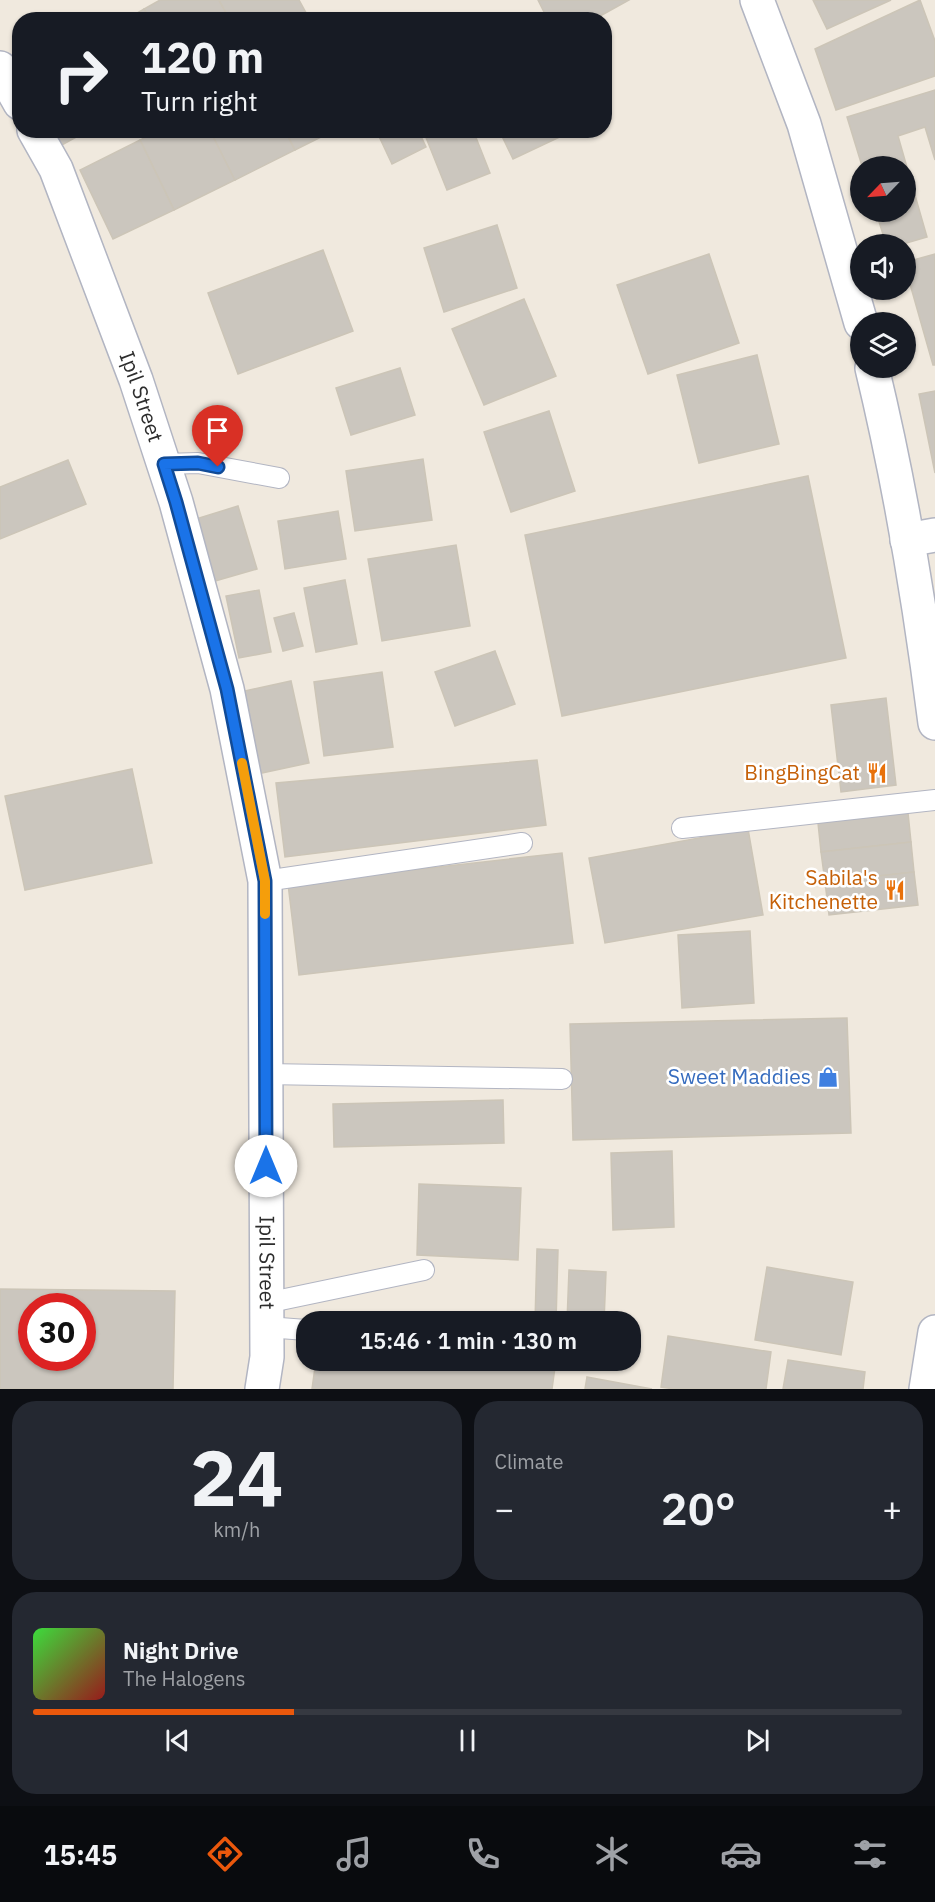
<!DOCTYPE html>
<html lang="en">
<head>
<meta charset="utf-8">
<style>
  body { margin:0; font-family:"IBM Plex Sans",sans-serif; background:#242831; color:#f1f3f6; height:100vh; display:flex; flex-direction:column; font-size:22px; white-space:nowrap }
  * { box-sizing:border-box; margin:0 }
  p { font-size:20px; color:#9ea1a6 }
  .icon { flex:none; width:33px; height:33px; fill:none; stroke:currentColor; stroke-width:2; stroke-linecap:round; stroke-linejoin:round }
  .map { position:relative; height:1389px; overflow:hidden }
  .details { display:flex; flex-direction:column; gap:12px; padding:12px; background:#0d0f14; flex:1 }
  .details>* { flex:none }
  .top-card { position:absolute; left:12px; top:12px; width:600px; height:126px; border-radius:24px; box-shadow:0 2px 4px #0004; background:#171b24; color:#f1f3f6; overflow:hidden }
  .needle { width:39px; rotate:245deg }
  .buttons { position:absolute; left:850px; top:156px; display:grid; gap:12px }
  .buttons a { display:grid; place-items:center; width:66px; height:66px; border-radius:50%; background:#171b24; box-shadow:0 2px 4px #0004; font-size:30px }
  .speed { position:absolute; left:18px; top:1293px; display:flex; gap:12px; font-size:30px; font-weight:700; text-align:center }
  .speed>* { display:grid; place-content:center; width:78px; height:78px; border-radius:50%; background:#171b24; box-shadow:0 2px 4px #0004; line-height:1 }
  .speed .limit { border:9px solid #d22; background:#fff; color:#111 }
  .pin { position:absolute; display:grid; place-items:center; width:51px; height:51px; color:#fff; margin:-62px -26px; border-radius:50% 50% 50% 0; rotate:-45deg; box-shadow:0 0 6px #0007 }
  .pin .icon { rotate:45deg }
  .me { position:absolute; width:66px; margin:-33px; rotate:0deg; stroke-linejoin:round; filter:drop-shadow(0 0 4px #0008) }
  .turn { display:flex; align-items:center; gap:21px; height:126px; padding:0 30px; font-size:27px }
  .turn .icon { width:78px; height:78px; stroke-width:2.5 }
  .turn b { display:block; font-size:42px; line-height:51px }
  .big { font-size:45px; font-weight:600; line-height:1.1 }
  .details .widget { flex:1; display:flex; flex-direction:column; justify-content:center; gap:9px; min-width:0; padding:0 21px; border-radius:24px; background:#242831 }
  .details .dial { align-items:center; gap:0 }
  .dial b { font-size:78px; line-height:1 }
  .song { display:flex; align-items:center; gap:18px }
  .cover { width:72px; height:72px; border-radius:9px; background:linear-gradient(135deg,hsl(120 70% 55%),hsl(0 70% 35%)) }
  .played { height:6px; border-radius:3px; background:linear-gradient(90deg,#ea580c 30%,#363941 30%) }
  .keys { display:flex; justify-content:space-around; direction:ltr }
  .heat { display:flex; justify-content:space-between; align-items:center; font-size:33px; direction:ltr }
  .details .tiles { flex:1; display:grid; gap:12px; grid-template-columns:1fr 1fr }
  .widget:last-child { grid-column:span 2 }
  .trip { position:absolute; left:296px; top:1311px; width:345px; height:60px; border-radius:24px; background:#171b24; box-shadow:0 2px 4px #0004; font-weight:600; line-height:60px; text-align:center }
  .dock { display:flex; height:96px; justify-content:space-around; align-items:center; background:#090b0e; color:#9ea1a6 }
  .dock .icon { width:42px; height:42px }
  .dock .current { color:#ea580c }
  .dock b { font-size:27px; color:#f1f3f6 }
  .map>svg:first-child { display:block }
  .building { fill:#cbc6be; stroke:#ccc5b7; stroke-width:1.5; fill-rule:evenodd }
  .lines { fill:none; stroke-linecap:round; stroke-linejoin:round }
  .service-casing { stroke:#b2b5c2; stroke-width:22 }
  .minor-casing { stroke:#b2b5c2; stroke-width:36 }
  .secondary-casing { stroke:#b2b5c2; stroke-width:36 }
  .service { stroke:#fff; stroke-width:20 }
  .minor { stroke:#fff; stroke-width:33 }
  .secondary { stroke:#fff; stroke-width:33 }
  .route-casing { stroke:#114b97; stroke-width:15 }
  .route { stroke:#1a73e8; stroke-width:10 }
  .slow { stroke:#f59e0b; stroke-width:10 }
  .labels { text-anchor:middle; stroke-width:5; stroke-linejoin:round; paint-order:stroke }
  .street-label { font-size:21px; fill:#2d2d2d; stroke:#fff }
  .food-label { font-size:21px; fill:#c56008; stroke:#fff; text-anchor:end }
  .shop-label { font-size:21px; fill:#366cbe; stroke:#fff; text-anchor:end }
</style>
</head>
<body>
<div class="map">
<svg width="935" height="1389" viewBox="0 0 935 1389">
  <rect width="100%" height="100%" fill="#f0e9de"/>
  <g class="building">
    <polygon points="160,0 219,0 230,20 150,20 144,9"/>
    <polygon points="219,0 299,0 310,20 230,20"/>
    <polygon points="538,0 629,0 593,20 548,20"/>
    <polygon points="813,0 891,0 827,29"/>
    <polygon points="920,0 935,41 935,76 836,110 815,49"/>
    <polygon points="144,9 150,20 125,20"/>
    <polygon points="935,90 935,160 925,127 898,136 927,237 903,244 886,244 876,212 906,212 906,166 862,166 847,117"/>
    <polygon points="51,130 89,130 60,146"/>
    <polygon points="160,130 210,130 235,180 174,210 140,140"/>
    <polygon points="210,130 285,130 295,150 235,180"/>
    <polygon points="285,130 335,130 295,150"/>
    <polygon points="376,130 418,130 426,147 392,164"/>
    <polygon points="423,130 473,130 490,173 447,190"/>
    <polygon points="499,130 559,130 562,136 513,159"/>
    <polygon points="140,140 174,210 113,239 80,170"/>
    <polygon points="497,225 517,288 444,312 424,248"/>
    <polygon points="323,250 353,331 238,374 208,293"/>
    <polygon points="709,254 739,343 648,374 617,285"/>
    <polygon points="935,254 935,365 933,365 906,270 906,262"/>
    <polygon points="524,299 556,376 484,405 452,329"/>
    <polygon points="757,355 779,444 699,463 677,375"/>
    <polygon points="400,368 415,415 351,435 336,388"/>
    <polygon points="935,391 935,473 919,394"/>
    <polygon points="549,411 575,491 511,512 484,432"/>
    <polygon points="423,459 432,520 355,531 346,471"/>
    <polygon points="68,460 86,504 0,539 0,487"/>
    <polygon points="808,476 846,658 562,716 525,535"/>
    <polygon points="238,506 257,569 215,581 196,519"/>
    <polygon points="338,511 346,559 285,569 278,521"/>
    <polygon points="456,545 470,626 382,641 368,559"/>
    <polygon points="345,580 357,644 316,652 304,588"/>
    <polygon points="259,590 271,652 239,658 226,596"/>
    <polygon points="294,613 303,646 283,651 274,618"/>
    <polygon points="495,651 515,704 455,726 435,672"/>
    <polygon points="382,672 393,747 324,756 314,682"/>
    <polygon points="291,681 309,763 257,774 240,692"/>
    <polygon points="886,698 896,785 841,792 831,705"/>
    <polygon points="537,760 546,825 285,857 276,783"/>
    <polygon points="132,769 152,863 25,890 5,796"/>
    <polygon points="908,813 911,842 821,852 818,823"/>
    <polygon points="748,829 763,915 605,943 589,858"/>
    <polygon points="911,842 914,872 825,882 821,852"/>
    <polygon points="562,853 573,943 299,975 288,884"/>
    <polygon points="914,872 918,905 829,915 825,882"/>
    <polygon points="750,931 754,1003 682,1008 678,935"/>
    <polygon points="847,1018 851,1133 573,1140 570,1024"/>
    <polygon points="503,1100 504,1143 334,1147 333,1104"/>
    <polygon points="672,1151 674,1227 613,1230 611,1153"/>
    <polygon points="419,1184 521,1188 518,1260 417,1255"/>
    <polygon points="537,1249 558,1250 556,1322 535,1322"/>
    <polygon points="767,1267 853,1282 841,1355 755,1340"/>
    <polygon points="569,1270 606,1272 604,1322 567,1322"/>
    <path d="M0,1289L175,1291L173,1389H0ZM32,1306H82V1358H32Z"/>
    <polygon points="668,1336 771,1352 766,1389 674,1389 661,1387"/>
    <polygon points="316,1360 556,1360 552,1389 312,1389"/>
    <polygon points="788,1360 865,1372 863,1389 783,1389"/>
    <polygon points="587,1377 652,1389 585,1389"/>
  </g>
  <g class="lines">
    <g class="service-casing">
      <g id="service">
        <polyline points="164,464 198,463 279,478"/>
        <polyline points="682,828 935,800"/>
        <polyline points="265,881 522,843"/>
        <polyline points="265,1074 562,1079"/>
        <polyline points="266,1303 424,1270"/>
        <polyline points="267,1327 306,1330"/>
      </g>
    </g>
    <g class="minor-casing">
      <g id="minor">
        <polyline points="0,68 20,103"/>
        <path id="s1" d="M34,130L56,169L136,380L176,502L227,689L265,881L267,1357L262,1389"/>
        <polyline points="907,540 935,535"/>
      </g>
    </g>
    <g class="secondary-casing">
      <g id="secondary">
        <polyline points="757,0 804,124 861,323"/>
        <path d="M872,368C900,484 920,604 935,723"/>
        <polyline points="926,1389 935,1332"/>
      </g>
    </g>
    <use href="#service" class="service"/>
    <use href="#minor" class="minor"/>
    <use href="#secondary" class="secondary"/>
  </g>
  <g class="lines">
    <g class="route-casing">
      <polyline id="route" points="218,467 198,463 164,464 176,502 227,689 265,881 266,1166"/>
    </g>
    <use href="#route" class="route"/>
    <polyline class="slow" points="242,763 265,881 265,914"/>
  </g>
  <defs>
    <g id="restaurant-bare" transform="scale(1.62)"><path d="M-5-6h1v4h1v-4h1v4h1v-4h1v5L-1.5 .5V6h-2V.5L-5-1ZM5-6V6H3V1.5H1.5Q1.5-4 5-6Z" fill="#e8710a" stroke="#fff" stroke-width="2.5" paint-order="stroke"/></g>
    <g id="shop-bare" transform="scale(1.62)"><path d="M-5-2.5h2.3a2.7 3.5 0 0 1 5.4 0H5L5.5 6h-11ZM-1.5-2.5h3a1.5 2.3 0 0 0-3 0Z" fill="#3f7fe0" stroke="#fff" stroke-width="2.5" paint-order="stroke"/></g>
  </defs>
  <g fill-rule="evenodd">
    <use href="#restaurant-bare" x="877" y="773"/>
    <use href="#restaurant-bare" x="895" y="890"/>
    <use href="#shop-bare" x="828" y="1077"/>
  </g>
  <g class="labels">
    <g class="street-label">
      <text dy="7" stroke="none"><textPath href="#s1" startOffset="288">Ipil Street</textPath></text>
      <text dy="7" stroke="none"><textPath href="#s1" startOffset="1170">Ipil Street</textPath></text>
    </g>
    <g class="food-label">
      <text x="860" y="780">BingBingCat</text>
      <text x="878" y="885">Sabila's<tspan x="878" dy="24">Kitchenette</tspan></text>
    </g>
    <g class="shop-label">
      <text x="811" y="1084">Sweet Maddies</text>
    </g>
  </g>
</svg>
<div class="buttons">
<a><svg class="needle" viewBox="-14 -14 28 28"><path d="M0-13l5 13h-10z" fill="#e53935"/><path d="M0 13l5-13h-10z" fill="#9ea1a6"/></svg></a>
<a><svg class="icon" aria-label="sound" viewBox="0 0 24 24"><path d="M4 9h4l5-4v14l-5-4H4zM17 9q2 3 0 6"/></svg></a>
<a><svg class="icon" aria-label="layers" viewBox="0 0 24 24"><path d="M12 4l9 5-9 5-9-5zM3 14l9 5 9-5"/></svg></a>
</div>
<div class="speed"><div class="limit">30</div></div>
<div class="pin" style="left:218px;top:467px;background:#d93025"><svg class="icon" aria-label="arrive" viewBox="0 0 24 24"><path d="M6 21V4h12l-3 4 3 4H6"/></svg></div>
<svg class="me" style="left:266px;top:1166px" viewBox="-20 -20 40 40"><circle r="19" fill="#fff"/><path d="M0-13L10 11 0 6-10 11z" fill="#1a73e8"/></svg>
<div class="trip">15:46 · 1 min · 130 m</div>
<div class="top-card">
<div class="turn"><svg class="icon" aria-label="right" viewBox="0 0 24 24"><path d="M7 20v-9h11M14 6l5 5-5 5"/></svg><div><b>120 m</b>Turn right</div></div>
</div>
</div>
<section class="details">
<div class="tiles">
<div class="widget dial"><b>24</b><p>km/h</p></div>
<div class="widget"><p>Climate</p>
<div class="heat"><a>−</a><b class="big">20°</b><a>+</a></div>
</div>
<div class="widget">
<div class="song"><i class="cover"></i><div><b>Night Drive</b><p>The Halogens</p></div></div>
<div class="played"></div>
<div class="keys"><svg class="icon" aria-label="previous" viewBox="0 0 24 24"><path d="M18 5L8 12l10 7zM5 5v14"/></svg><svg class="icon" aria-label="pause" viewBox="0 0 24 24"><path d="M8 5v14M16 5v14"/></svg><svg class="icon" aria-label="next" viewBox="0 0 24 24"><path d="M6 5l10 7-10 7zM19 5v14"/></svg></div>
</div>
</div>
</section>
<nav class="dock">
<b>15:45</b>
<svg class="icon current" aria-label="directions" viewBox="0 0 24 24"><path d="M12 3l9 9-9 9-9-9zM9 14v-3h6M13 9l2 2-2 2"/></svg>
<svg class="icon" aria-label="music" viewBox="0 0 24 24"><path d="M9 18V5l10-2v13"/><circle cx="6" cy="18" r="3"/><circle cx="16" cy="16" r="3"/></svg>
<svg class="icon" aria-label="phone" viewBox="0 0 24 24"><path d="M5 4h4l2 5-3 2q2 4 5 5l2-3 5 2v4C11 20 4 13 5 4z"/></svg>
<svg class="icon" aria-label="climate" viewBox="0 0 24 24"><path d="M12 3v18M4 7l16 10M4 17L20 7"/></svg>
<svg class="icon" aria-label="car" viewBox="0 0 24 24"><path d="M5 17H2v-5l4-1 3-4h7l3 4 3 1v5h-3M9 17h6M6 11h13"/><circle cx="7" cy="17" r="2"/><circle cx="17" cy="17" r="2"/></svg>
<svg class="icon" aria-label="filters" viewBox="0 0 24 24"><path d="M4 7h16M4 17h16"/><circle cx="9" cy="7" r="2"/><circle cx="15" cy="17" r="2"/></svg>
</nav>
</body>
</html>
